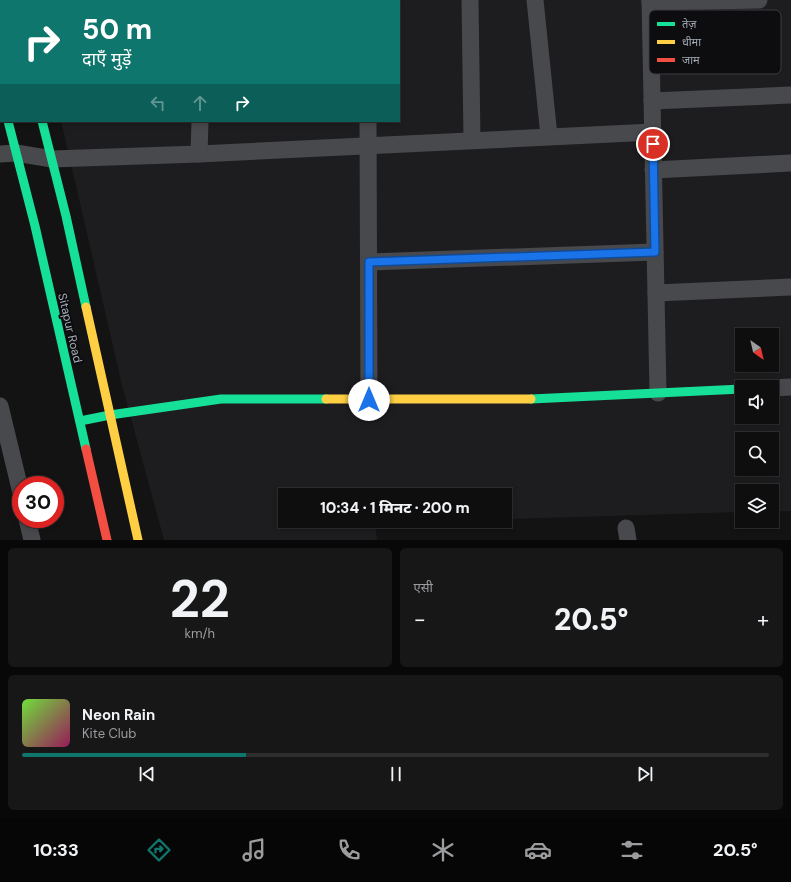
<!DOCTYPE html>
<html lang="hi">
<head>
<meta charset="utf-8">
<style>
  body { margin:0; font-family:"DM Sans","Noto Sans Devanagari",sans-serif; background:#171717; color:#f1f3f6; height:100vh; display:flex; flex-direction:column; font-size:15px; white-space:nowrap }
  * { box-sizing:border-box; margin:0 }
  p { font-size:13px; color:#9b9c9e }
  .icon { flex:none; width:22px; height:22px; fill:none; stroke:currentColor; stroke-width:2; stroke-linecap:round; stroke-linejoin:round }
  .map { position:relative; height:540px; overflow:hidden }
  .side { display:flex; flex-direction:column; gap:8px; padding:8px; background:#080808; flex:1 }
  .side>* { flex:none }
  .hud { position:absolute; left:0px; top:0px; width:400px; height:122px; box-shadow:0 2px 6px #0003,0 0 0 1px #2e2e2e; background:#0f766e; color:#fff; overflow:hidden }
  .needle { width:26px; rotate:146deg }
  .controls { position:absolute; left:735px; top:328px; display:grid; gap:8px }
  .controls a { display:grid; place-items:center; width:44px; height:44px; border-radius:0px; background:#0e0e0e; box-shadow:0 2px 6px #0003,0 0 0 1px #2e2e2e; font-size:20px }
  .speed { position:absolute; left:12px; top:476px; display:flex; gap:8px; font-size:20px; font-weight:700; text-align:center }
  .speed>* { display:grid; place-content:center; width:52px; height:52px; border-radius:50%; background:#0e0e0e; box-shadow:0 2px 6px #0003,0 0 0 1px #2e2e2e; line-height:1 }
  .speed .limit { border:6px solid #d22; background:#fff; color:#111 }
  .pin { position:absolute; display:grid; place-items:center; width:34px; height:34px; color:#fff; margin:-17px; border:2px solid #fff; border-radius:50%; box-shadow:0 1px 4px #0007 }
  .me { position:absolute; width:44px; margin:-22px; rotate:0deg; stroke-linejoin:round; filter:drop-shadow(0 0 3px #0008) }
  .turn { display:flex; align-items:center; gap:14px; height:84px; padding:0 16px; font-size:18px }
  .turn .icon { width:52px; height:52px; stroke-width:2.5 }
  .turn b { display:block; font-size:28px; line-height:34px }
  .lanes { display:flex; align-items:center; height:38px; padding:0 16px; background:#0003; justify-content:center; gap:20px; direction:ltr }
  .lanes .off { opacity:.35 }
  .big { font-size:30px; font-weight:800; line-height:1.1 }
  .side .tile { flex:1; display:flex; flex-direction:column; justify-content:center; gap:6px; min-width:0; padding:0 14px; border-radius:6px; background:#171717 }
  .side .dial { align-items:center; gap:0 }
  .dial b { font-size:52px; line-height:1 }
  .song { display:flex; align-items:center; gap:12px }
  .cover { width:48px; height:48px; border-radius:6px; background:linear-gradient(135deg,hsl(100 70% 55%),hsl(330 70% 35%)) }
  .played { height:4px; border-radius:2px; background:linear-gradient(90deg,#0f766e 30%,#2e2e2e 30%) }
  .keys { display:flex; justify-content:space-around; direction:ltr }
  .heat { display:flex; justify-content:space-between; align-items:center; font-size:22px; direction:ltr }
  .side .tiles { flex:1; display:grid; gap:8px; grid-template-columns:1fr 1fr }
  .tile:last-child { grid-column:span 2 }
  .trip { position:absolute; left:278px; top:488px; width:234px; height:40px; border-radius:0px; background:#0e0e0e; box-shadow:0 2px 6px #0003,0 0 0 1px #2e2e2e; font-weight:800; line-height:40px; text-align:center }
  .menu { display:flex; height:64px; justify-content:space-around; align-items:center; background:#060606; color:#9b9c9e }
  .menu .icon { width:28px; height:28px }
  .menu .current { color:#0f766e }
  .menu b { font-size:18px; color:#f1f3f6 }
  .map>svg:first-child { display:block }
  .built { fill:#1d1d20; fill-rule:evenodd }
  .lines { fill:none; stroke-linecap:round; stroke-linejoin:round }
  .street { stroke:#47494c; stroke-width:17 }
  .fast { stroke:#16e098; stroke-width:9 }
  .slow { stroke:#ffcf43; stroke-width:9 }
  .jam { stroke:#f24e42; stroke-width:9 }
  .route-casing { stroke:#114b97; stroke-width:10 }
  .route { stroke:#1a73e8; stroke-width:7 }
  .labels { text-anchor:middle; stroke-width:4; stroke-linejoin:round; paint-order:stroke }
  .street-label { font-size:12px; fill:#a3aab6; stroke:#0d0d0f }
  .key { fill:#0d0d0f; stroke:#3a3c41; stroke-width:1 }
  .key-label { font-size:11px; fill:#a3aab6 }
</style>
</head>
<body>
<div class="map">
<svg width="791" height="540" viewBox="0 0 791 540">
  <rect width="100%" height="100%" fill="#131313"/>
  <path class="built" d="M33,0H791V511H772V491H742V512L505,519V495H285V521H421L375,522L377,540H164L122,385L61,121H399V1ZM742,335H772V365H742ZM742,387H772V417H742ZM742,439H772V469H742Z"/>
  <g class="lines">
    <g class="street">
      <polyline points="365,0 365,1"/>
      <polyline points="470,0 472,140"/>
      <polyline points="535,0 549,136"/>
      <polyline points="650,0 658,393"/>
      <polyline points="200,1 200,0"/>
      <polyline points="650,2 759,0"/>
      <polyline points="652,101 791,95"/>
      <polyline points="368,121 369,400"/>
      <polyline points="0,154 16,153 52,159 199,154 653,132"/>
      <polyline points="199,154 200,121"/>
      <polyline points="653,170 791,163"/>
      <polyline points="369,262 655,252"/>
      <polyline points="656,293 791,287"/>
      <polyline points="772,388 791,387"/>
      <polyline points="0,406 21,493"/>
      <polyline points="27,519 32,540"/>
      <polyline points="626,528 628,540"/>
    </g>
    <g class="fast">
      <polyline points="8,121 35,226 86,449"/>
      <polyline points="42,121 66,216 86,307"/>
      <polyline points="531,399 742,389"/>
      <polyline points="80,421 110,415 221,399 326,399"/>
    </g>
    <g class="slow">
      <polyline points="0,88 1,92"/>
      <polyline points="86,307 138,540"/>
      <polyline points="326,399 531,399"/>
    </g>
    <g class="jam">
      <polyline points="12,0 13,1"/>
      <polyline points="86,449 107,540"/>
    </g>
  </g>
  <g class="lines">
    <g class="route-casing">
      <polyline id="route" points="369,400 369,262 655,252 653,144"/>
    </g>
    <use href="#route" class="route"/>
  </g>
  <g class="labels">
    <g class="street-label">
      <text transform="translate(70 328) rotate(77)" y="4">Sitapur Road</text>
    </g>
  </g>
  <rect x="649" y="10" width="132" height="64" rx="6" class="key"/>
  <rect x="657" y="22" width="18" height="4" fill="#16e098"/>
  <rect x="657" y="40" width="18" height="4" fill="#ffcf43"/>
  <rect x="657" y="58" width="18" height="4" fill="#f24e42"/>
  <g class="key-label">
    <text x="682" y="28">तेज़</text>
    <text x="682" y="46">धीमा</text>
    <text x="682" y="64">जाम</text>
  </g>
</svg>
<div class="controls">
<a><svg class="needle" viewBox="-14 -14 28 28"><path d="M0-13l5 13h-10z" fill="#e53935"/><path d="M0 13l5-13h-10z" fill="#9b9c9e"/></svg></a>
<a><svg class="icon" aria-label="sound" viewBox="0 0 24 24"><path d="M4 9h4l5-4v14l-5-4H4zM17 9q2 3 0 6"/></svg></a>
<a><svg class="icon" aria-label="search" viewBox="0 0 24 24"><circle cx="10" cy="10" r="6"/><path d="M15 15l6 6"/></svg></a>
<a><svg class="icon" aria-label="layers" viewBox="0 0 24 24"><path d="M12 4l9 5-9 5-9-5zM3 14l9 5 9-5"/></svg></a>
</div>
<div class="speed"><div class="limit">30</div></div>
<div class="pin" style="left:653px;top:144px;background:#d93025"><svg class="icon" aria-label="arrive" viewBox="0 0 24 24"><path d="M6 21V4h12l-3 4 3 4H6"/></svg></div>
<svg class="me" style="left:369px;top:400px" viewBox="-20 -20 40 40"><circle r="19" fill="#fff"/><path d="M0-13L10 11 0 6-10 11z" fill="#1a73e8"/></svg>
<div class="trip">10:34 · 1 मिनट · 200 m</div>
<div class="hud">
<div class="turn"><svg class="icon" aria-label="right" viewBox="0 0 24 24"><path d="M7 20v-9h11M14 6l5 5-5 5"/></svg><div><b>50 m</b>दाएँ मुड़ें</div></div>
<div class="lanes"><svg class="icon off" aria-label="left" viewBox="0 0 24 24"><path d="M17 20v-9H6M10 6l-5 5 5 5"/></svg><svg class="icon off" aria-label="ahead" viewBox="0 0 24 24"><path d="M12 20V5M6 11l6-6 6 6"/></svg><svg class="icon" aria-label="right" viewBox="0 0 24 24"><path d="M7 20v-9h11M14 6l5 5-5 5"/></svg></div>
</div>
</div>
<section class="side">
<div class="tiles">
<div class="tile dial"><b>22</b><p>km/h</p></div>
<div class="tile"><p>एसी</p>
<div class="heat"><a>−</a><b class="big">20.5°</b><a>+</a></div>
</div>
<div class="tile">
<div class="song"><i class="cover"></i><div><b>Neon Rain</b><p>Kite Club</p></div></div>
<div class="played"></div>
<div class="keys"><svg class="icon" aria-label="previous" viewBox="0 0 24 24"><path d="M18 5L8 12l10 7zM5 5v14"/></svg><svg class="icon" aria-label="pause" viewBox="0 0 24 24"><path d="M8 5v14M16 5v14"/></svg><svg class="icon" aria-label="next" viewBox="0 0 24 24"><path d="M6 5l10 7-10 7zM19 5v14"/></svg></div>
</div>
</div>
</section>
<nav class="menu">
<b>10:33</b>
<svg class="icon current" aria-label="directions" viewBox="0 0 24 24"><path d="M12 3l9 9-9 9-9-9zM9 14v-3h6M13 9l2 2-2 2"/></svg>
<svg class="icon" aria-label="music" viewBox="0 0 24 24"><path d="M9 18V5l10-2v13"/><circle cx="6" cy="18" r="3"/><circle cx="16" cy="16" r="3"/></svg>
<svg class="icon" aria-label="phone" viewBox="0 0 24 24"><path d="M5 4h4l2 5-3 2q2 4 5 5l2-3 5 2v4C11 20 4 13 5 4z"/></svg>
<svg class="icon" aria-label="climate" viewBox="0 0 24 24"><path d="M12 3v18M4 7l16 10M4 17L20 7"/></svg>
<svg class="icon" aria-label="car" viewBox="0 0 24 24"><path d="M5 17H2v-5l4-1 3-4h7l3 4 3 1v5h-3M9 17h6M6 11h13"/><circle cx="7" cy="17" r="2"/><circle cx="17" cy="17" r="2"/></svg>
<svg class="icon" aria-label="filters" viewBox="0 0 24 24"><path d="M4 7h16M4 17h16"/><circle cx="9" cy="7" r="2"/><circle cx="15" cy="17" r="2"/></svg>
<b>20.5°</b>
</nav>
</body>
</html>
